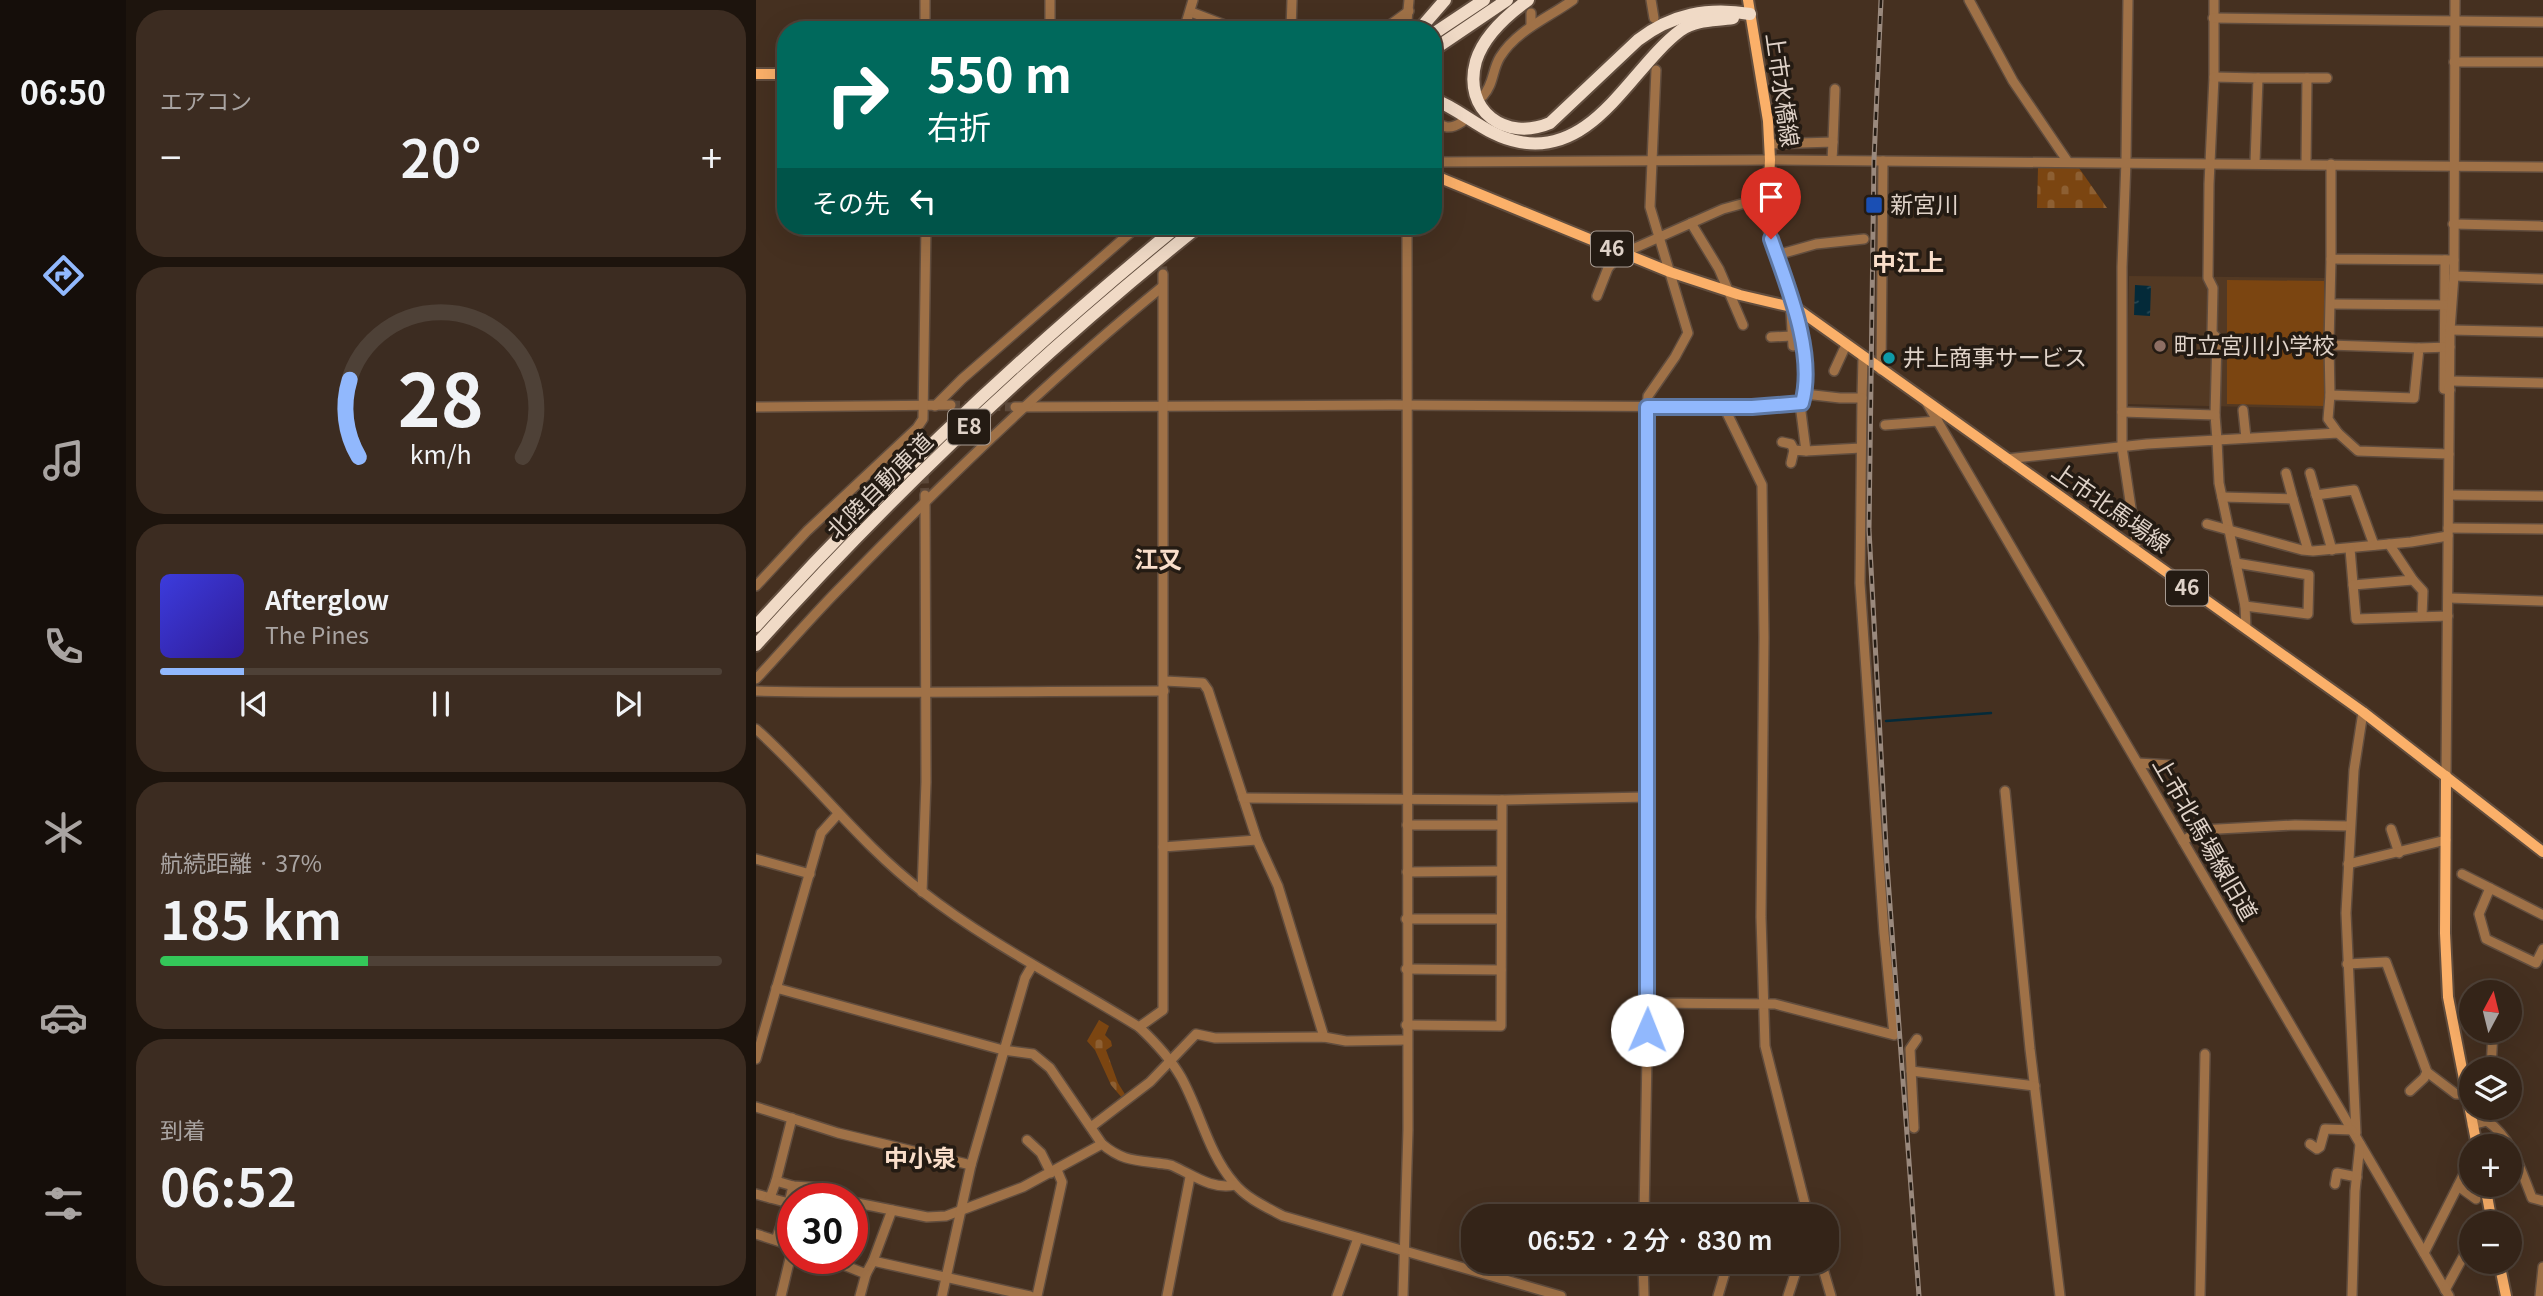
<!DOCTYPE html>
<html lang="ja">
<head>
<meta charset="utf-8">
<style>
  body { margin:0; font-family:Georgia,"Noto Sans JP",serif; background:#3c2c21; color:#f1f3f6; height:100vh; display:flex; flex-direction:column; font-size:26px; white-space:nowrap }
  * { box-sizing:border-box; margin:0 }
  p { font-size:23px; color:#a9a4a2 }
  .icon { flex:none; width:38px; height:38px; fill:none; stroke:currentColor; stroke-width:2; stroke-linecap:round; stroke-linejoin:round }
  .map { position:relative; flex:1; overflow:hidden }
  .details { display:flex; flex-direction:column; gap:10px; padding:10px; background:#1d140d; width:630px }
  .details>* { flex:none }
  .top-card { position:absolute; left:21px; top:21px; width:665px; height:214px; border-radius:28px; box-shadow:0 7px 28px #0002,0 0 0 2px #4e4137; background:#00695c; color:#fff; overflow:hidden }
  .needle { width:46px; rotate:7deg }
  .controls { position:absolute; left:1703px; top:980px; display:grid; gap:14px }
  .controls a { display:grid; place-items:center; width:63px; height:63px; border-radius:50%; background:#342418; box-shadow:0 7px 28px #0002,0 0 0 2px #4e4137; font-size:35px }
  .speed { position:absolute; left:21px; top:1183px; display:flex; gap:14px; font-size:35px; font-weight:700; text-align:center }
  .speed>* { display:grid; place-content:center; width:91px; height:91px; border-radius:50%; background:#342418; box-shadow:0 7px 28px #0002,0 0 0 2px #4e4137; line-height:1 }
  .speed .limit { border:10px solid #d22; background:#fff; color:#111 }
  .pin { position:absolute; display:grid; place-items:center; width:60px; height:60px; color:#fff; margin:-72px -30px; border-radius:50% 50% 50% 0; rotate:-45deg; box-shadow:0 0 7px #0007 }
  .pin .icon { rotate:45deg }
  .me { position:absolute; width:77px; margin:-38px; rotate:1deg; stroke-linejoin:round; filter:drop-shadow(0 0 5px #0008) }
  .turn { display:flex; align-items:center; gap:24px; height:147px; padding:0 35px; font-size:32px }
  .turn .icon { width:91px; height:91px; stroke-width:2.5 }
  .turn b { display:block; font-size:49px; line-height:60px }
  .then { display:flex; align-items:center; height:66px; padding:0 35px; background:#0003; gap:14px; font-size:26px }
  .big { font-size:52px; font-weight:600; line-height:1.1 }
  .details .card { flex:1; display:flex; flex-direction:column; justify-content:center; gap:10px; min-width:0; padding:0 24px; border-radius:28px; background:#3c2c21 }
  .details .dial { align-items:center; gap:0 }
  .dial svg { height:182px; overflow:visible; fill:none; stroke:#4e4137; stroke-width:7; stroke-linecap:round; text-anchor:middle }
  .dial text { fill:#f1f3f6; stroke:none }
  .song { display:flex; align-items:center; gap:21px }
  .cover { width:84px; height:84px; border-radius:10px; background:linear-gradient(135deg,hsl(240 70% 55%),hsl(250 70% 35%)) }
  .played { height:7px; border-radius:4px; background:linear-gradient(90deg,#91b8fd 15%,#4e4137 15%) }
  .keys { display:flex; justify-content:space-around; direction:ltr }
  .heat { display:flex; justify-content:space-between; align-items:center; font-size:38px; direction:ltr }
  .charge { height:10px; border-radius:5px; background:linear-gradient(90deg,#34c759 37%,#4e4137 0) }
  .trip { position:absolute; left:705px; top:1204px; width:378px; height:70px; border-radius:28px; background:#342418; box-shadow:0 7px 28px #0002,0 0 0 2px #4e4137; font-weight:600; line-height:70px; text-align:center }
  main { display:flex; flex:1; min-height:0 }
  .menu { display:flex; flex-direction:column; width:126px; justify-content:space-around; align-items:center; background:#150e0a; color:#a9a4a2 }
  .menu .icon { width:49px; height:49px }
  .menu .selected { color:#91b8fd }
  .menu b { font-size:32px; color:#f1f3f6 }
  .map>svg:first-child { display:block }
  .built { fill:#533923 }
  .cemetery { fill:url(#cemetery-stones) }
  .garden { fill:#7b4511 }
  .water { fill:url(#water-ripples) }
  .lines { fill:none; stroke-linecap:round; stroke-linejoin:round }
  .stream { stroke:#042a39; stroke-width:2.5 }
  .minor-tunnel { stroke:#5c4839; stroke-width:9; stroke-dasharray:9 4.5; stroke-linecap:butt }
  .minor-casing { stroke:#614d3e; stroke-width:12 }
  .major-casing { stroke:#614d3e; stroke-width:14 }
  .highway-casing { stroke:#614d3e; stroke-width:16 }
  .minor { stroke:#9f7147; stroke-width:9 }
  .major { stroke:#fbb069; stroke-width:10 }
  .highway { stroke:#f0dac6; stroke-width:12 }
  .rail-casing { stroke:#9a897d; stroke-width:5 }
  .rail { stroke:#241b13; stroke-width:2.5; stroke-dasharray:8; stroke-linecap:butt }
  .route-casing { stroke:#5e78a4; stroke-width:18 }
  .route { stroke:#91b8fd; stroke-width:12 }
  .transit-dot { fill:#1a4fb4; stroke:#241b13; stroke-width:2.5 }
  .education-dot { fill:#8d6e63; stroke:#241b13; stroke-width:2.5 }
  .culture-dot { fill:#0f9aa8; stroke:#241b13; stroke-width:2.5 }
  .labels { text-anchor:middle; stroke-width:7; stroke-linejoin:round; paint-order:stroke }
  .shield { fill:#241b13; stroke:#a79b92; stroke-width:2 }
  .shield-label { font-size:21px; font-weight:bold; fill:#dfd2c8 }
  .street-label { font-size:23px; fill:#dfd2c8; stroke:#241b13 }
  .poi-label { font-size:23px; fill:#dfd2c8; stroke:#241b13; text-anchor:start }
  .neighbourhood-label { font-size:24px; font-weight:bold; fill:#f9deca; stroke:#241b13 }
</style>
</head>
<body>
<main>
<nav class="menu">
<b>06:50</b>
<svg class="icon selected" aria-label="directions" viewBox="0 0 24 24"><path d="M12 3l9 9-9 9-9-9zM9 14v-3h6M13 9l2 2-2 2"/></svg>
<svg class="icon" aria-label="music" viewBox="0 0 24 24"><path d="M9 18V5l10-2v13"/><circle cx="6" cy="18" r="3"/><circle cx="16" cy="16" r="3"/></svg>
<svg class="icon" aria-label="phone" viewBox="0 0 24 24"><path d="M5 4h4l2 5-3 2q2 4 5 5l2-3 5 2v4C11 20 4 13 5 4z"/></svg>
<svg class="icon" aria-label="climate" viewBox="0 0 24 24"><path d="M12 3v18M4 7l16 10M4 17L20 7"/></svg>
<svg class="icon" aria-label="car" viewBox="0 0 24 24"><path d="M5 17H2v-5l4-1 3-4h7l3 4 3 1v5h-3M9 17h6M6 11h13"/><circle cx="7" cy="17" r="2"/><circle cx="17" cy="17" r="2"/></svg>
<svg class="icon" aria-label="filters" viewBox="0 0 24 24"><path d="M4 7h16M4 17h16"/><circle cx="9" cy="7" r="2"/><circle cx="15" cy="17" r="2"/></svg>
</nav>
<section class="details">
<div class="card"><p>エアコン</p>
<div class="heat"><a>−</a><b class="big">20°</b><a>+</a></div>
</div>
<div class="card dial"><svg viewBox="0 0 100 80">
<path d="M14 69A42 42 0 1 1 86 69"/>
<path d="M14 69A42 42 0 0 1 10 35" stroke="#91b8fd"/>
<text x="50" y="56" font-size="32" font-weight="700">28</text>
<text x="50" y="72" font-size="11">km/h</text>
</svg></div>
<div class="card">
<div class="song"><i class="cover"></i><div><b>Afterglow</b><p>The Pines</p></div></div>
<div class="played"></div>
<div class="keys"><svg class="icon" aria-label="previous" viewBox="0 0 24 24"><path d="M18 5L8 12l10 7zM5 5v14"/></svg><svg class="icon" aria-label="pause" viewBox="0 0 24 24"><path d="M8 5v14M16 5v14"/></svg><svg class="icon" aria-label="next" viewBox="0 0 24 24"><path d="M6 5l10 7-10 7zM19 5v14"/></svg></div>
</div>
<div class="card"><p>航続距離 · 37%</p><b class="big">185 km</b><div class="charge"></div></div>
<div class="card"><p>到着</p><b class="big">06:52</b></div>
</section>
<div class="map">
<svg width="1787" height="1296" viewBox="0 0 1787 1296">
  <defs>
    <pattern id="cemetery-stones" width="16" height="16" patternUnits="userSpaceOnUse" patternTransform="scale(1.75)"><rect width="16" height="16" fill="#7b4511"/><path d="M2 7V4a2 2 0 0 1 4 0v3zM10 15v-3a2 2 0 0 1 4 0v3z" fill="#8d5f32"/></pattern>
    <pattern id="water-ripples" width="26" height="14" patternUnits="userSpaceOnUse" patternTransform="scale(1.75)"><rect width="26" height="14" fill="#042a39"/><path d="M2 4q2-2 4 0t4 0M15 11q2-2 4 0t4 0" fill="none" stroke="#284854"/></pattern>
  </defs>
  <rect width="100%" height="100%" fill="#453020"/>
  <polygon class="built" points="1373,276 1571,278 1570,409 1370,404"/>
  <g class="cemetery">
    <polygon points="1282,168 1323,168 1351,208 1281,208"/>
    <polygon points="343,1020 353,1026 349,1035 355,1041 356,1046 350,1050 362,1083 370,1096 367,1099 355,1085 339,1050 331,1041"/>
  </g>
  <polygon class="garden" points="1471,280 1568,281 1568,406 1471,404"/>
  <polygon class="water" points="1379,285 1395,286 1394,316 1378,315"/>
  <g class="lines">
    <polyline class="stream" points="1130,721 1235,713"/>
    <g class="minor-tunnel">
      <polyline points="405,226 407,274"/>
      <polyline points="195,405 259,407"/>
      <polyline points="166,434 169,495"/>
    </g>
    <g class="minor-casing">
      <g id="minor">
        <polyline points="169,0 169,30"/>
        <polyline points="294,0 294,30"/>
        <polyline points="895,0 898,18"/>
        <polyline points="1213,0 1257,81 1312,162"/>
        <polyline points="1372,0 1370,161 1366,267 1366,447 1380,542 1377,549"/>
        <polyline points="1458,0 1458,77 1453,184 1452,278 1457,288 1456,333 1461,338 1459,415"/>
        <polyline points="435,12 469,25 475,30"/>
        <polyline points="775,13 775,26"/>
        <polyline points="1457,18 1787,22"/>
        <polyline points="651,21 653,0"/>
        <polyline points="428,30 437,0"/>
        <polyline points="535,30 536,0"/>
        <polyline points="627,30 653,11"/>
        <polyline points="1698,62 1787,62"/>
        <polyline points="1458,77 1502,78 1499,163"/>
        <polyline points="1502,78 1551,78 1550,164"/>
        <polyline points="1551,78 1571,78"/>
        <path d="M727,96C738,84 736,70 744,57C761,30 792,18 817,0"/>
        <path d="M677,120C688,128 694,130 706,122"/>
        <polyline points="1077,142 1079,89"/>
        <polyline points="1014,144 1077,142 1076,160"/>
        <polyline points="677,162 1014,160 1787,167"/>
        <polyline points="1575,164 1575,259 1698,260"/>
        <polyline points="935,223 963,269 987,325"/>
        <polyline points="1697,224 1787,226"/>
        <polyline points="1021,255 1060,244 1108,239"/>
        <polyline points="1689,260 1688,389 1694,390"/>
        <polyline points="1698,276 1787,279"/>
        <polyline points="841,296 852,268 863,255 967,209 1011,197"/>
        <polyline points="1575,304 1692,305"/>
        <polyline points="1694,330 1787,332"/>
        <polyline points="1015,337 1036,336"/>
        <polyline points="1573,345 1575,259"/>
        <polyline points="1037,346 1035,313 1038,309"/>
        <polyline points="1125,370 1127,161"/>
        <polyline points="1078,371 1090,345"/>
        <polyline points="1695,381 1787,383"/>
        <polyline points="1049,394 1084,398 1106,398 1107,357"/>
        <polyline points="1574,395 1573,345 1663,348"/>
        <polyline points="1171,403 1693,1296"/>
        <polyline points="179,406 206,379 382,226"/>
        <polyline points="0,407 195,405"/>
        <polyline points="259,407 636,405 982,407 1040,403 1046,403 1050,376 1040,308"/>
        <polyline points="968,407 1006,485 1008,637 1005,917 1009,1046 1052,1216"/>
        <polyline points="1487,410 1490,438"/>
        <polyline points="1366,412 1459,415 1461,440 1582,433 1602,451 1693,454"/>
        <polyline points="1129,425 1182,421"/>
        <polyline points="1582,433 1572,419 1574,395 1658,398 1663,348 1694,347"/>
        <polyline points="1026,442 1035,444 1038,450"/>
        <polyline points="1050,451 1105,448"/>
        <polyline points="1250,459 1391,444 1461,440 1463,483 1489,606 1490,629"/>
        <polyline points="1035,463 1038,450 1050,451 1045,412 1046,403"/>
        <polyline points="1554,473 1576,550"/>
        <polyline points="1560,495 1598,490 1618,545"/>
        <polyline points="1693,495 1787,496"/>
        <polyline points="1466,497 1537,499 1530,473"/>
        <polyline points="1537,499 1552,550"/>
        <polyline points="1451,524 1546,550 1557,551 1655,542 1692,536"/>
        <polyline points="1692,528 1787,529"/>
        <polyline points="1594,549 1600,619 1692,616"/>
        <polyline points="1480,563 1553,575 1552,614 1489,606"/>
        <polyline points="1657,580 1667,591 1666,616"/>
        <polyline points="1597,585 1657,580 1633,544"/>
        <polyline points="0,586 51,531 161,428 167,419 170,226"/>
        <polyline points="1693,598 1787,601"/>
        <path d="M0,679C29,648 57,615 87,585C188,481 293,379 406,287"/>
        <polyline points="409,681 447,683 452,690 501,840 522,886 568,1037"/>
        <path d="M0,691C136,694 272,691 408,691"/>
        <path d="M0,729C58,781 105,845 167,892C235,945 311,982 383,1027C399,1042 414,1058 425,1077C444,1111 452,1153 478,1183C490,1198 510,1207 527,1216L805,1296"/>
        <polyline points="1382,763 1414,765"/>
        <polyline points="1690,776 1694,330 1698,276 1699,0"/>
        <polyline points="1249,791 1274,1049 1304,1296"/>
        <polyline points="487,798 746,800 892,797"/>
        <polyline points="651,825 745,825"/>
        <polyline points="1635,829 1643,853"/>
        <polyline points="1427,841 1444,830 1539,825 1594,826"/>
        <polyline points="407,847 501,840"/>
        <polyline points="0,859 54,874"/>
        <polyline points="1592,864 1690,840"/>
        <polyline points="651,872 745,871"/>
        <polyline points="1706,874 1734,888"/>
        <polyline points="166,892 170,782 169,495"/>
        <polyline points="1787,915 1734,888 1723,914 1730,939 1780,963 1787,949"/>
        <polyline points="650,919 745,919"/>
        <polyline points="1591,964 1630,962 1671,1072 1700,1094 1710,1094"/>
        <polyline points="650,969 745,970"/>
        <path d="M20,988L247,1050L277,1054L294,1068L346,1144C365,1160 377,1160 401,1163C406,1164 413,1164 417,1166C437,1175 456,1190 479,1185"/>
        <polyline points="1735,992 1736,985"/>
        <polyline points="892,1003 1019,1004 1138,1035 1128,933 1104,583 1106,398"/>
        <polyline points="650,1025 745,1026 746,800"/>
        <polyline points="383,1027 407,1010 407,274"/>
        <polyline points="0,1059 65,833 82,814"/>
        <polyline points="1735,1069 1737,1031"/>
        <polyline points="1155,1071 1279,1086"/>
        <polyline points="1654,1091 1668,1078 1671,1072"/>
        <polyline points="0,1107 82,1133 215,1165"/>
        <polyline points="1715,1116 1725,1114 1727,1108"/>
        <path d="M1716,1125L1731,1121C1756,1138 1765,1171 1776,1198L1787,1201"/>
        <polyline points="335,1127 394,1082 440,1034 459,1038 568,1037 590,1041 651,1040"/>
        <polyline points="1158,1128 1154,1049 1161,1039"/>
        <polyline points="1600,1133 1590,913 1598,770 1607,712"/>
        <polyline points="271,1140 285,1153 295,1173"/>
        <polyline points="1554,1144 1561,1149 1564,1147 1569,1129 1596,1130"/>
        <polyline points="20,1181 36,1118"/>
        <polyline points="1579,1184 1581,1173 1601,1177"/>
        <polyline points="1702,1186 1720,1199"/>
        <polyline points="0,1194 14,1198 20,1181 37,1186 68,1188 89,1199"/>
        <polyline points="14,1198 33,1203 37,1186"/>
        <polyline points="96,1202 171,1217 190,1216 267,1187 346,1144"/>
        <polyline points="888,1216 892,1003 891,407 892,396 919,357 932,333 894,207 900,70"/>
        <polyline points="985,1216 985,1215"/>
        <polyline points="0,1234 37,1246"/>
        <polyline points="20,1240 33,1203"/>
        <polyline points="1668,1253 1715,1160"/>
        <polyline points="70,1258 110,1274 117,1261 274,1296"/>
        <polyline points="117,1261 136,1210"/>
        <polyline points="887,1262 888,1296"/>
        <polyline points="1065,1262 1075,1296"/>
        <polyline points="1689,1290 1707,1257"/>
        <polyline points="25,1296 37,1246"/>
        <polyline points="104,1296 110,1274"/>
        <polyline points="186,1296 215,1165 269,978 276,966"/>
        <polyline points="281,1296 306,1182 301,1170"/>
        <polyline points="411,1296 434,1177"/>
        <polyline points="581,1296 602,1238"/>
        <polyline points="647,1296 652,1130 651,226"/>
        <polyline points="962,1296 972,1262"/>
        <polyline points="1032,1296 1041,1268"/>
        <polyline points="1444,1296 1449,1054"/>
        <polyline points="1596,1296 1599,1191 1604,1144"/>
        <polyline points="1784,1296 1787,1267"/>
      </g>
    </g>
    <g class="major-casing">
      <g id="major">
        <polyline points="992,0 1012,121 1014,160 1011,218 1015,239 1040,308"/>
        <polyline points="0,74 30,74"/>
        <polyline points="677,175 914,272 984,295 1040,308 1607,712 1787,852"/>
        <polyline points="1690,776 1689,933 1692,997 1721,1146"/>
        <polyline points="1729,1185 1736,1223"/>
        <polyline points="1743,1262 1750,1296"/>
      </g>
    </g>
    <g class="highway-casing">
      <g id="highway">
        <path d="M772,0C751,15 728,35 720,61C706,111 750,142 794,123L882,40C916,14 952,7 994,14"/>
        <polyline points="663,30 689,0"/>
        <polyline points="677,34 728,0"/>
        <polyline points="677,50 751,0"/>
        <path d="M677,99C707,110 731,137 764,142C839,156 875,67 925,30C941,19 959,21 977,18"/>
        <path d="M0,626C130,482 272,349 422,226"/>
        <path d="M0,645C136,494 285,353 443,226"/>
      </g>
    </g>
    <use href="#minor" class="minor"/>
    <use href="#major" class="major"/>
    <use href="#highway" class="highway"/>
    <g class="rail-casing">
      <polyline id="rail" points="1125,0 1118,160 1113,530 1131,865 1163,1296"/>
    </g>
    <use href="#rail" class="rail"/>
  </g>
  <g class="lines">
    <g class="route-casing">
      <path id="route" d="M891,1030V407H996L1046,403C1060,354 1031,285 1015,239"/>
    </g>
    <use href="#route" class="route"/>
  </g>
  <rect class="transit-dot" x="1109" y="196" width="18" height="18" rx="3.5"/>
  <circle class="education-dot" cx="1404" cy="346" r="7"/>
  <circle class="culture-dot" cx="1133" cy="358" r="7"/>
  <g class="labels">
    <g class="shield">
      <rect x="835" y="231.5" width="42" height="35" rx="5"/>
      <rect x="192" y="409.5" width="42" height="35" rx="5"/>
      <rect x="1410" y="570.5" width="42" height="35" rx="5"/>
    </g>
    <g class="shield-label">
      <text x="856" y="256">46</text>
      <text x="213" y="434">E8</text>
      <text x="1431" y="595">46</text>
    </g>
    <g class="street-label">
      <text transform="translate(1026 90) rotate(82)" y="8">上市水橋線</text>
      <text transform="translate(124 486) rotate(-45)" y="8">北陸自動車道</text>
      <text transform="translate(1355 508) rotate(35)" y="8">上市北馬場線</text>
      <text transform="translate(1449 839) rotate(60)" y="8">上市北馬場線旧道</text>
    </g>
    <g class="poi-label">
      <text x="1134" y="213">新宮川</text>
      <text x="1418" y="354">町立宮川小学校</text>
      <text x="1147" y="366">井上商事サービス</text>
    </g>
    <g class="neighbourhood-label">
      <text x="1152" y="271">中江上</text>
      <text x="402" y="568">江又</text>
      <text x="164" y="1167">中小泉</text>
    </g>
  </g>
</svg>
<div class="controls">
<a><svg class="needle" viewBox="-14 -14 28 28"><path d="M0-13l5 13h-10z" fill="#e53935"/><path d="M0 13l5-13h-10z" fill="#a9a4a2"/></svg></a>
<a><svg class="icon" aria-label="layers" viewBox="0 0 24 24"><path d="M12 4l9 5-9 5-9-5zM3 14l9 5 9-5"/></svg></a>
<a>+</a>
<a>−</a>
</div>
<div class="speed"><div class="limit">30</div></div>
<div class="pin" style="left:1015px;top:239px;background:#d93025"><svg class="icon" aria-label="arrive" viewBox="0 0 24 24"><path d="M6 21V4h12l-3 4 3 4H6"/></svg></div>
<svg class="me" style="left:891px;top:1030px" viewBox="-20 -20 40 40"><circle r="19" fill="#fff"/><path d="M0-13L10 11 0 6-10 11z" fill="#91b8fd"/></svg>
<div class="trip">06:52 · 2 分 · 830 m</div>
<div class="top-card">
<div class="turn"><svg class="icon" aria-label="right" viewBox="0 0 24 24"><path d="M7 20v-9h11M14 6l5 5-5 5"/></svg><div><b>550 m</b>右折</div></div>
<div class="then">その先<svg class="icon" aria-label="left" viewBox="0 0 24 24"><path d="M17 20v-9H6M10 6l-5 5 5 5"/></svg></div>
</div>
</div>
</main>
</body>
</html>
